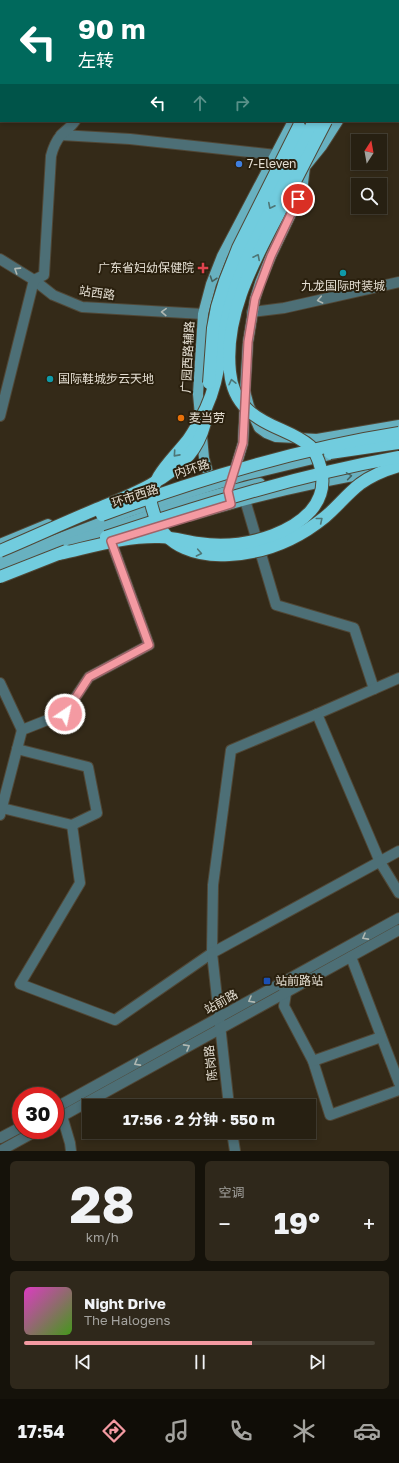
<!DOCTYPE html>
<html lang="zh">
<head>
<meta charset="utf-8">
<style>
  body { margin:0; font-family:"Golos Text","Noto Sans SC",sans-serif; background:#2f281b; color:#f1f3f6; height:100vh; display:flex; flex-direction:column; font-size:15px; white-space:nowrap }
  * { box-sizing:border-box; margin:0 }
  p { font-size:13px; color:#a4a39f }
  .icon { flex:none; width:22px; height:22px; fill:none; stroke:currentColor; stroke-width:2; stroke-linecap:round; stroke-linejoin:round }
  .map { position:relative; height:1151px; overflow:hidden }
  .side { display:flex; flex-direction:column; gap:10px; padding:10px; background:#15120a; flex:1 }
  .side>* { flex:none }
  .banner { position:absolute; left:0px; top:0px; width:399px; height:122px; box-shadow:0 2px 6px #0003,0 0 0 1px #433e32; background:#00695c; color:#fff; overflow:hidden }
  .needle { width:26px; rotate:11deg }
  .controls { position:absolute; left:351px; top:134px; display:grid; gap:8px }
  .controls a { display:grid; place-items:center; width:36px; height:36px; border-radius:0px; background:#272012; box-shadow:0 2px 6px #0003,0 0 0 1px #433e32; font-size:20px }
  .speed { position:absolute; left:12px; top:1087px; display:flex; gap:8px; font-size:20px; font-weight:700; text-align:center }
  .speed>* { display:grid; place-content:center; width:52px; height:52px; border-radius:50%; background:#272012; box-shadow:0 2px 6px #0003,0 0 0 1px #433e32; line-height:1 }
  .speed .limit { border:6px solid #d22; background:#fff; color:#111 }
  .pin { position:absolute; display:grid; place-items:center; width:34px; height:34px; color:#fff; margin:-17px; border:2px solid #fff; border-radius:50%; box-shadow:0 1px 4px #0007 }
  .me { position:absolute; width:44px; margin:-22px; rotate:34deg; stroke-linejoin:round; filter:drop-shadow(0 0 3px #0008) }
  .turn { display:flex; align-items:center; gap:14px; height:84px; padding:0 12px; font-size:18px }
  .turn .icon { width:52px; height:52px; stroke-width:2.5 }
  .turn b { display:block; font-size:28px; line-height:34px }
  .lanes { display:flex; align-items:center; height:38px; padding:0 12px; background:#0003; justify-content:center; gap:20px; direction:ltr }
  .lanes .off { opacity:.35 }
  .big { font-size:30px; font-weight:700; line-height:1.1 }
  .side .widget { flex:1; display:flex; flex-direction:column; justify-content:center; gap:6px; min-width:0; padding:0 14px; border-radius:6px; background:#2f281b }
  .side .dial { align-items:center; gap:0 }
  .dial b { font-size:52px; line-height:1 }
  .song { display:flex; align-items:center; gap:12px }
  .cover { width:48px; height:48px; border-radius:6px; background:linear-gradient(135deg,hsl(310 70% 55%),hsl(100 70% 35%)) }
  .played { height:4px; border-radius:2px; background:linear-gradient(90deg,#f49aa2 65%,#433e32 65%) }
  .keys { display:flex; justify-content:space-around; direction:ltr }
  .heat { display:flex; justify-content:space-between; align-items:center; font-size:22px; direction:ltr }
  .side .tiles { flex:1; display:grid; gap:10px; grid-template-columns:1fr 1fr }
  .widget:last-child { grid-column:span 2 }
  .trip { position:absolute; left:82px; top:1099px; width:234px; height:40px; border-radius:0px; background:#272012; box-shadow:0 2px 6px #0003,0 0 0 1px #433e32; font-weight:700; line-height:40px; text-align:center }
  .dock { display:flex; height:64px; justify-content:space-around; align-items:center; background:#100d07; color:#a4a39f }
  .dock .icon { width:28px; height:28px }
  .dock .on { color:#f49aa2 }
  .dock b { font-size:18px; color:#f1f3f6 }
  .map>svg:first-child { display:block }
  .lines { fill:none; stroke-linecap:round; stroke-linejoin:round }
  .minor-casing { stroke:#504736; stroke-width:12 }
  .major-casing { stroke:#504736; stroke-width:12 }
  .highway-casing { stroke:#504736; stroke-width:14 }
  .minor { stroke:#4d6f76; stroke-width:10 }
  .major { stroke:#68b1c0; stroke-width:10 }
  .highway { stroke:#71ccde; stroke-width:12 }
  .highway-bridge-casing { stroke:#504736; stroke-width:14; stroke-linecap:butt }
  .highway-bridge { stroke:#71ccde; stroke-width:12 }
  .oneway { stroke:#4e7676 }
  .oneway2 { stroke:#b0b8b2 }
  .oneway3 { stroke:#46615e }
  .route-casing { stroke:#9f6469; stroke-width:10 }
  .route { stroke:#f49aa2; stroke-width:7 }
  .shop-dot { fill:#3f7fe0; stroke:#2a200e; stroke-width:1.5 }
  .health-dot { fill:#e0444e; stroke:#2a200e; stroke-width:1.5 }
  .culture-dot { fill:#0f9aa8; stroke:#2a200e; stroke-width:1.5 }
  .food-dot { fill:#e8710a; stroke:#2a200e; stroke-width:1.5 }
  .transit-dot { fill:#1a4fb4; stroke:#2a200e; stroke-width:1.5 }
  .labels { text-anchor:middle; stroke-width:4; stroke-linejoin:round; paint-order:stroke }
  .poi-label { font-size:12px; fill:#e5dfd3; stroke:#2a200e; text-anchor:start }
  .street-label { font-size:12px; fill:#e5dfd3; stroke:#2a200e }
</style>
</head>
<body>
<div class="map">
<svg width="399" height="1151" viewBox="0 0 399 1151">
  <rect width="100%" height="100%" fill="#342a18"/>
  <g class="lines">
    <g class="minor-casing">
      <g id="minor">
        <polyline points="109,1 109,0"/>
        <polyline points="61,135 130,139 276,155"/>
        <polyline points="0,259 34,280 53,295 82,307 203,314"/>
        <polyline points="252,312 284,308 399,282"/>
        <path d="M0,416L34,280L44,275L51,156C53,148 56,141 61,135C66,130 71,127 75,121"/>
        <polyline points="245,500 276,605 354,628 374,689"/>
        <polyline points="399,678 317,714 380,862 399,893"/>
        <polyline points="0,683 22,730"/>
        <polyline points="17,749 88,767 97,813 72,825"/>
        <polyline points="2,808 72,825 80,883 20,984 115,1020 212,953 213,885 231,750 317,714"/>
        <polyline points="0,815 22,730 65,713 89,677 149,645 111,541"/>
        <polyline points="351,957 399,1083"/>
        <polyline points="284,989 286,993 284,1006 313,1061 330,1115 399,1090"/>
        <polyline points="313,1061 381,1037"/>
        <polyline points="229,1106 212,953 399,851"/>
        <polyline points="55,1108 399,918"/>
        <polyline points="62,1116 70,1143 71,1151"/>
        <polyline points="55,1120 399,930"/>
        <polyline points="232,1132 235,1151"/>
        <polyline points="0,1138 21,1127"/>
        <polyline points="0,1151 38,1130"/>
      </g>
    </g>
    <g class="major-casing">
      <g id="major">
        <polyline points="354,1 355,0"/>
        <polyline points="398,17 399,15"/>
        <polyline points="338,121 322,146 305,167 302,191 271,256 260,283 255,299 248,342 245,391 249,406 259,428 266,433 276,437 317,439 399,425"/>
        <polyline points="233,476 243,443 245,401"/>
        <polyline points="215,482 209,476 204,458 198,394 203,314 211,284 222,256 293,121"/>
        <path d="M190,516C252,497 314,482 377,472"/>
        <polyline points="0,544 48,524"/>
        <polyline points="0,561 128,512 242,476 338,453"/>
        <path d="M0,570C85,536 171,505 260,483"/>
      </g>
    </g>
    <g class="highway-casing">
      <g id="highway">
        <polyline points="372,1 372,0"/>
        <polyline points="386,1 387,0"/>
        <polyline points="398,3 399,1"/>
      </g>
    </g>
    <use href="#minor" class="minor"/>
    <use href="#major" class="major"/>
    <use href="#highway" class="highway"/>
    <g class="highway-bridge-casing">
      <g id="highway-bridge">
        <path d="M314,121C298,152 282,183 266,215C251,243 237,270 228,301C221,323 221,346 218,369C215,386 209,404 200,420C196,427 192,435 187,441C173,459 150,478 151,503C152,508 154,513 155,517C166,548 199,557 229,555C265,553 298,539 325,517C337,507 347,494 360,484C371,476 385,470 399,466"/>
        <polyline points="209,383 213,328 217,307 225,281 238,248 299,126"/>
        <polyline points="330,453 399,443"/>
        <path d="M102,515C198,479 297,449 399,433"/>
        <path d="M106,537C202,505 299,475 399,457"/>
        <path d="M0,551C31,538 61,524 92,511C125,497 165,483 189,455C197,446 202,434 205,423"/>
        <path d="M59,554C91,547 126,536 159,537C172,537 185,541 198,543C223,547 249,544 273,535C302,524 329,503 321,469C319,461 316,452 310,446C302,439 291,434 282,430C254,418 233,405 230,372C224,315 253,263 278,215C294,183 310,152 326,121"/>
        <polyline points="0,577 66,551"/>
      </g>
    </g>
    <use href="#highway-bridge" class="highway-bridge"/>
  </g>
  <defs><path id="oneway-chevron" d="M-2-3.5L2.5 0L-2 3.5" fill="none" stroke-width="1.6" stroke-linecap="round" stroke-linejoin="round"/></defs>
  <g class="oneway">
    <use href="#oneway-chevron" transform="translate(271 206) rotate(117)"/>
    <use href="#oneway-chevron" transform="translate(257 257) rotate(-63)"/>
    <use href="#oneway-chevron" transform="translate(232 382) rotate(-103)"/>
    <use href="#oneway-chevron" transform="translate(176 454) rotate(132)"/>
    <use href="#oneway-chevron" transform="translate(320 520) rotate(-39)"/>
    <use href="#oneway-chevron" transform="translate(199 553) rotate(11)"/>
  </g>
  <g class="oneway2">
    <use href="#oneway-chevron" transform="translate(17 270) rotate(-147)"/>
    <use href="#oneway-chevron" transform="translate(320 300) rotate(168)"/>
    <use href="#oneway-chevron" transform="translate(164 312) rotate(-178)"/>
    <use href="#oneway-chevron" transform="translate(365 937) rotate(151)"/>
    <use href="#oneway-chevron" transform="translate(251 1000) rotate(151)"/>
    <use href="#oneway-chevron" transform="translate(187 1047) rotate(-29)"/>
    <use href="#oneway-chevron" transform="translate(137 1063) rotate(151)"/>
  </g>
  <g class="oneway3">
    <use href="#oneway-chevron" transform="translate(213 279) rotate(109)"/>
    <use href="#oneway-chevron" transform="translate(349 476) rotate(-9)"/>
  </g>
  <g class="lines">
    <g class="route-casing">
      <polyline id="route" points="65,714 89,677 149,645 111,541 231,504 228,491 243,443 248,342 255,299 271,256 298,199"/>
    </g>
    <use href="#route" class="route"/>
  </g>
  <circle class="shop-dot" cx="239" cy="164" r="4"/>
  <path class="health-dot" d="M201 262h4v4h4v4h-4v4h-4v-4h-4v-4h4z"/>
  <g class="culture-dot">
    <circle cx="343" cy="273" r="4"/>
    <circle cx="50" cy="379" r="4"/>
  </g>
  <circle class="food-dot" cx="181" cy="418" r="4"/>
  <rect class="transit-dot" x="263" y="977" width="8" height="8" rx="2"/>
  <g class="labels">
    <g class="poi-label">
      <text x="247" y="168">7-Eleven</text>
      <text x="194" y="272" text-anchor="end">广东省妇幼保健院</text>
      <text x="343" y="290" text-anchor="middle">九龙国际时装城</text>
      <text x="58" y="383">国际鞋城步云天地</text>
      <text x="189" y="422">麦当劳</text>
      <text x="275" y="985">站前路站</text>
    </g>
    <g class="street-label">
      <text transform="translate(97 293) rotate(8)" y="4">站西路</text>
      <text transform="translate(188 357) rotate(-87)" y="4">广园西路辅路</text>
      <text transform="translate(192 469) rotate(-18)" y="4">内环路</text>
      <text transform="translate(135 496) rotate(-18)" y="4">环市西路</text>
      <text transform="translate(221 1002) rotate(-29)" y="4">站前路</text>
      <text transform="translate(211 1063) rotate(-96)" y="4">陈岗路</text>
    </g>
  </g>
</svg>
<div class="controls">
<a><svg class="needle" viewBox="-14 -14 28 28"><path d="M0-13l5 13h-10z" fill="#e53935"/><path d="M0 13l5-13h-10z" fill="#a4a39f"/></svg></a>
<a><svg class="icon" aria-label="search" viewBox="0 0 24 24"><circle cx="10" cy="10" r="6"/><path d="M15 15l6 6"/></svg></a>
</div>
<div class="speed"><div class="limit">30</div></div>
<div class="pin" style="left:298px;top:199px;background:#d93025"><svg class="icon" aria-label="arrive" viewBox="0 0 24 24"><path d="M6 21V4h12l-3 4 3 4H6"/></svg></div>
<svg class="me" style="left:65px;top:714px" viewBox="-20 -20 40 40"><circle r="17" fill="#f49aa2" stroke="#fff" stroke-width="3"/><path d="M0-11L8 9 0 5-8 9z" fill="#fff"/></svg>
<div class="trip">17:56 · 2 分钟 · 550 m</div>
<div class="banner">
<div class="turn"><svg class="icon" aria-label="left" viewBox="0 0 24 24"><path d="M17 20v-9H6M10 6l-5 5 5 5"/></svg><div><b>90 m</b>左转</div></div>
<div class="lanes"><svg class="icon" aria-label="left" viewBox="0 0 24 24"><path d="M17 20v-9H6M10 6l-5 5 5 5"/></svg><svg class="icon off" aria-label="ahead" viewBox="0 0 24 24"><path d="M12 20V5M6 11l6-6 6 6"/></svg><svg class="icon off" aria-label="right" viewBox="0 0 24 24"><path d="M7 20v-9h11M14 6l5 5-5 5"/></svg></div>
</div>
</div>
<section class="side">
<div class="tiles">
<div class="widget dial"><b>28</b><p>km/h</p></div>
<div class="widget"><p>空调</p>
<div class="heat"><a>−</a><b class="big">19°</b><a>+</a></div>
</div>
<div class="widget">
<div class="song"><i class="cover"></i><div><b>Night Drive</b><p>The Halogens</p></div></div>
<div class="played"></div>
<div class="keys"><svg class="icon" aria-label="previous" viewBox="0 0 24 24"><path d="M18 5L8 12l10 7zM5 5v14"/></svg><svg class="icon" aria-label="pause" viewBox="0 0 24 24"><path d="M8 5v14M16 5v14"/></svg><svg class="icon" aria-label="next" viewBox="0 0 24 24"><path d="M6 5l10 7-10 7zM19 5v14"/></svg></div>
</div>
</div>
</section>
<nav class="dock">
<b>17:54</b>
<svg class="icon on" aria-label="directions" viewBox="0 0 24 24"><path d="M12 3l9 9-9 9-9-9zM9 14v-3h6M13 9l2 2-2 2"/></svg>
<svg class="icon" aria-label="music" viewBox="0 0 24 24"><path d="M9 18V5l10-2v13"/><circle cx="6" cy="18" r="3"/><circle cx="16" cy="16" r="3"/></svg>
<svg class="icon" aria-label="phone" viewBox="0 0 24 24"><path d="M5 4h4l2 5-3 2q2 4 5 5l2-3 5 2v4C11 20 4 13 5 4z"/></svg>
<svg class="icon" aria-label="climate" viewBox="0 0 24 24"><path d="M12 3v18M4 7l16 10M4 17L20 7"/></svg>
<svg class="icon" aria-label="car" viewBox="0 0 24 24"><path d="M5 17H2v-5l4-1 3-4h7l3 4 3 1v5h-3M9 17h6M6 11h13"/><circle cx="7" cy="17" r="2"/><circle cx="17" cy="17" r="2"/></svg>
</nav>
</body>
</html>
